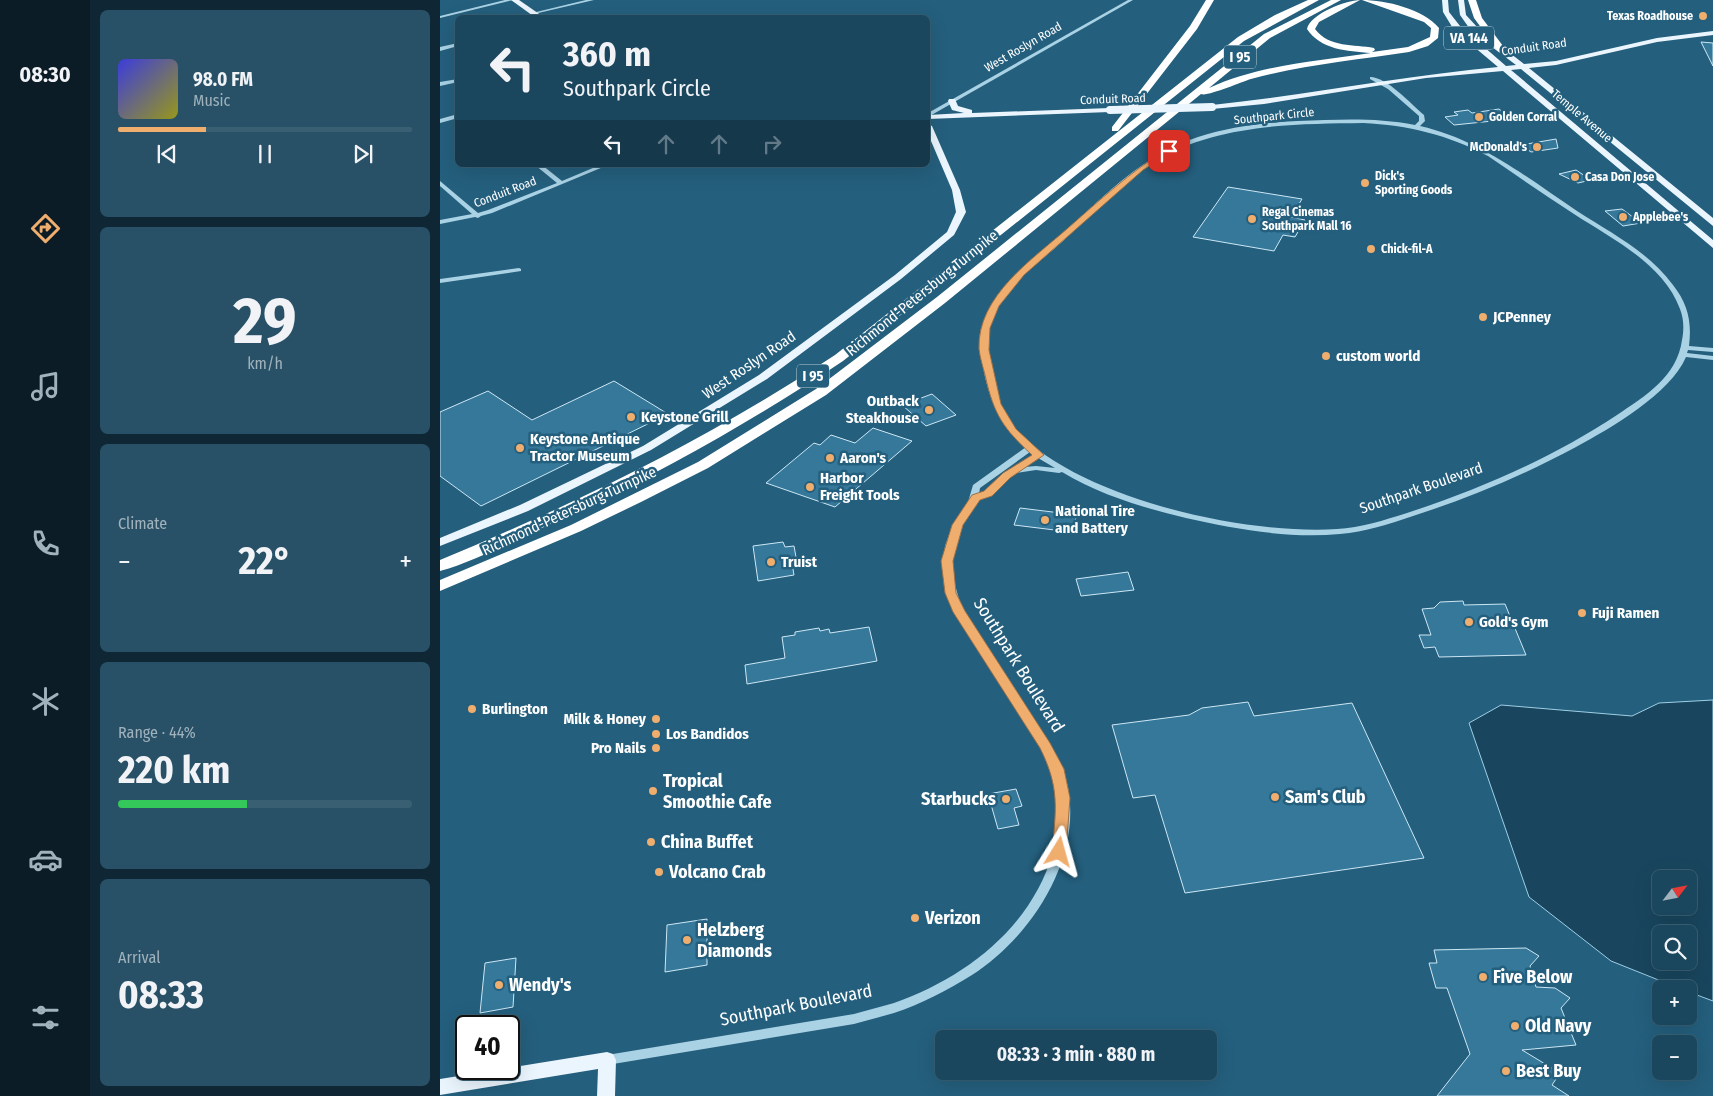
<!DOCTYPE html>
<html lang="en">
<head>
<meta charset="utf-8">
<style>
  body { margin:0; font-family:"Fira Sans Condensed",sans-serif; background:#285167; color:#f1f3f6; height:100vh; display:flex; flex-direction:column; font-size:19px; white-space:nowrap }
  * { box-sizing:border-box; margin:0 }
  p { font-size:16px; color:#a0b2bc }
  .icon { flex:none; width:28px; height:28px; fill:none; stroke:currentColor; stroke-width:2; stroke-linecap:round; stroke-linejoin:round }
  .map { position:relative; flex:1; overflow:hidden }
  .drawer { display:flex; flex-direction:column; gap:10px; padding:10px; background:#0f2734; width:350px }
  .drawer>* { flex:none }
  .hud { position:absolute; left:15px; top:15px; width:475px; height:152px; border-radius:8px; box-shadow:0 5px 20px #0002,0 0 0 1px #395f73; background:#1b475e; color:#f1f3f6; overflow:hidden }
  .needle { width:32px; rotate:58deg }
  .buttons { position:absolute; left:1212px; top:870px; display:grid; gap:10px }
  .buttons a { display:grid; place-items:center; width:45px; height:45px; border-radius:8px; background:#1b475e; box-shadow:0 5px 20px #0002,0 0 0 1px #395f73; font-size:25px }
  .speed { position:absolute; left:15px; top:1015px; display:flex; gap:10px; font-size:25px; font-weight:700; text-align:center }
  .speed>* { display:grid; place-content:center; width:65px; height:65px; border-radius:50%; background:#1b475e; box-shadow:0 5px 20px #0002,0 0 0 1px #395f73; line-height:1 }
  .speed .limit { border:2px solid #111; border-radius:8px; background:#fff; color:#111 }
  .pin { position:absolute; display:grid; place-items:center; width:42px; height:42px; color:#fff; margin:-21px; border-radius:10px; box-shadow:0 2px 8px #0006 }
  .me { position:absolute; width:55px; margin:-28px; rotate:8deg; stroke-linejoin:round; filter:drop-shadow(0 0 4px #0008) }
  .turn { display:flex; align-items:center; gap:18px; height:105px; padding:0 25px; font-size:22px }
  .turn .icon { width:65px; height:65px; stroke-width:2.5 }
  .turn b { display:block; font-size:35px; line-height:42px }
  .lanes { display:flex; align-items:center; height:48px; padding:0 25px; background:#0003; justify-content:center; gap:25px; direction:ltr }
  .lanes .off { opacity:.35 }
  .big { font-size:38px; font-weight:700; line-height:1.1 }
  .drawer .widget { flex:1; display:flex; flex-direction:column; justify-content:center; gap:8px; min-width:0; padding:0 18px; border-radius:8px; background:#285167 }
  .drawer .dial { align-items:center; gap:0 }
  .dial b { font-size:65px; line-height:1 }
  .song { display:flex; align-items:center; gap:15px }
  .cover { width:60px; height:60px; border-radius:8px; background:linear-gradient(135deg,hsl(240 70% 55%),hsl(60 70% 35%)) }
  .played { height:5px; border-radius:2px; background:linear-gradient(90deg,#efad6e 30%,#395f73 30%) }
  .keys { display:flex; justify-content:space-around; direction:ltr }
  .heat { display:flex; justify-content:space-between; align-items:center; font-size:28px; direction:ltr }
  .charge { height:8px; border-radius:4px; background:linear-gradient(90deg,#34c759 44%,#395f73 0) }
  .trip { position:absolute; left:495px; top:1030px; width:282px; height:50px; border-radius:8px; background:#1b475e; box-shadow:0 5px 20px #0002,0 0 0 1px #395f73; font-weight:700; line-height:50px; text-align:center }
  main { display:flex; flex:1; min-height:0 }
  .tab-bar { display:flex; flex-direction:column; width:90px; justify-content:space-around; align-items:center; background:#0b1c26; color:#a0b2bc }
  .tab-bar .icon { width:35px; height:35px }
  .tab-bar .current { color:#efad6e }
  .tab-bar b { font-size:22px; color:#f1f3f6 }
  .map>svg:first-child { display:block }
  .water { fill:#19465e; stroke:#9ecfe6; fill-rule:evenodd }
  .building { fill:#35789a; stroke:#cde7f4 }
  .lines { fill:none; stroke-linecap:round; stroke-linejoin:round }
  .minor { fill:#a9d2e5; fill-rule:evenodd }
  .major { fill:#eaf5fd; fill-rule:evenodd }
  .highway { fill:#fff; fill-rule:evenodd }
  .major-bridge { stroke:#eaf5fd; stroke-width:8 }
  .route { fill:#efad6e; stroke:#9b7048 }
  .poi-dot { fill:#efad6e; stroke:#245f7d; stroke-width:2 }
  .labels { text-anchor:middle; stroke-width:5; stroke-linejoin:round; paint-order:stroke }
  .far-poi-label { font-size:12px; font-weight:bold; fill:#fff; stroke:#245f7d; text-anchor:start }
  .far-street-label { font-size:12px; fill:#fff; stroke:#245f7d }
  .shield { fill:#245f7d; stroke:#bdcfd8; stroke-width:1 }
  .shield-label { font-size:14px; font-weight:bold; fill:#fff }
  .street-label { font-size:15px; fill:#fff; stroke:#245f7d }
  .poi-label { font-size:15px; font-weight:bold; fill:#fff; stroke:#245f7d; text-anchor:start }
  .near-street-label { font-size:18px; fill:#fff; stroke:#245f7d }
  .near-poi-label { font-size:18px; font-weight:bold; fill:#fff; stroke:#245f7d; text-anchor:start }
</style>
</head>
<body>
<main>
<nav class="tab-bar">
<b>08:30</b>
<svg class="icon current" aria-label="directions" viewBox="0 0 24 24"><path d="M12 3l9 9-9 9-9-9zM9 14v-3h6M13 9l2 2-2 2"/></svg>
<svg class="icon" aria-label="music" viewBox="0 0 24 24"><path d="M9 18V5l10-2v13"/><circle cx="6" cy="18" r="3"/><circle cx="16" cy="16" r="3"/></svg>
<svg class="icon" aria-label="phone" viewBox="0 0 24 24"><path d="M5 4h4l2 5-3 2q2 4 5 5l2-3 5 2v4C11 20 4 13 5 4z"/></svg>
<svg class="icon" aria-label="climate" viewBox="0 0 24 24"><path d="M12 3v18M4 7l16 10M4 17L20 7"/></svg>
<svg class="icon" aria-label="car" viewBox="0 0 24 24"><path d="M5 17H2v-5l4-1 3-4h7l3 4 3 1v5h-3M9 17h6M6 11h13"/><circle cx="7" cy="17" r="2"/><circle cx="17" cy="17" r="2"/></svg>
<svg class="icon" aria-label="filters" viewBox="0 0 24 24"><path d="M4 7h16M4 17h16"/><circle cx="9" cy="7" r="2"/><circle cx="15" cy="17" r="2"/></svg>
</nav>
<section class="drawer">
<div class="widget">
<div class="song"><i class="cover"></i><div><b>98.0 FM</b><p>Music</p></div></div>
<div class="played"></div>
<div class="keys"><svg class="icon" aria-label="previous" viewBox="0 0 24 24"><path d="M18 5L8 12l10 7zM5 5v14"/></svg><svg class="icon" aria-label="pause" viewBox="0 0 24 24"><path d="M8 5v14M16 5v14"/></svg><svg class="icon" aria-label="next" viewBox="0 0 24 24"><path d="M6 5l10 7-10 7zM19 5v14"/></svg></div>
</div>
<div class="widget dial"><b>29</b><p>km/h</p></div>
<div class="widget"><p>Climate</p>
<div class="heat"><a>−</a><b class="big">22°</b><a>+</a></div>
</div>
<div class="widget"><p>Range · 44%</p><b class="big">220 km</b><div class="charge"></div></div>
<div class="widget"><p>Arrival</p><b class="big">08:33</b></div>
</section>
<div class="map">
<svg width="1273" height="1096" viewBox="0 0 1273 1096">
  <rect width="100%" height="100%" fill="#245f7d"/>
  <path class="water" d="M1273,700V1001L1249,992V989H1241L1171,961L1089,897L1029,723L1061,705L1192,716L1219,703ZM1221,879H1249V906H1221ZM1221,934H1249V961H1221Z"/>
  <g class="building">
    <polygon points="1261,42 1273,43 1273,66"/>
    <polygon points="1059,109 1072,119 1014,125 1005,117 1018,115 1014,112 1028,110 1032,113"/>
    <polygon points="1116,139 1118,148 1091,152 1081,145"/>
    <polygon points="1136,170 1151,180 1138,183 1119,174"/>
    <polygon points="788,187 862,199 851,217 865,220 855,237 843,235 834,251 753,237"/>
    <polygon points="1182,209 1201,223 1183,226 1165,211"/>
    <polygon points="174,381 228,414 41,506 0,476 0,412 48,391 92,420"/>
    <polygon points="492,394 516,415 486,426 462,405"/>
    <polygon points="433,428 472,441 395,507 326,483 374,443 380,445 391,435 415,443"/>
    <polygon points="580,508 637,515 631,532 574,525"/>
    <polygon points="343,542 345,547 354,546 356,557 351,558 354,575 318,581 313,546"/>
    <polygon points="688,572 694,590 641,596 636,579"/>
    <polygon points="1023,601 1024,605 1065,604 1086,655 999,657 995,647 984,648 979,635 991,635 982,609 994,608 1000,602"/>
    <polygon points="429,627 437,661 307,684 305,665 345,658 342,637 355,635 355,632 379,628 380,631 389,629 390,633"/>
    <polygon points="808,702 814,716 912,703 984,858 745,893 715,795 693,798 672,725 749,715 762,708"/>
    <polygon points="576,789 582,806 574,808 579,825 558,829 548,794"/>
    <polygon points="267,919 267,965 225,972 227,925"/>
    <polygon points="1086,948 1099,956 1090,966 1096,987 1115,988 1130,998 1121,1008 1136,1045 1082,1050 1120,1073 1112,1085 1129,1096 997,1096 1030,1054 1007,988 996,988 989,963 997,963 994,950"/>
    <polygon points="76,958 73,1007 40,1013 45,963"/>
  </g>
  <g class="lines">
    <g class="minor">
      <polygon points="65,0 73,0 0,18 0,16"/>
      <polygon points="146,0 154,0 94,14 92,13"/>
      <polygon points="688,0 693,0 488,117 488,113"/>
      <polygon points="18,43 18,46 0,51 0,47"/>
      <path d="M930,77C947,77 971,104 984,115L985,121L980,126C1041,140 1086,177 1137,211C1171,233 1209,252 1233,285C1248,304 1252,322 1249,346L1273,348V352L1248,350L1247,353L1273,356V360L1246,357C1230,394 1171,428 1136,447C1084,475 1029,498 973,516C949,524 925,532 900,534C849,539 795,529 746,518C704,508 660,495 622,472L619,473L596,470L576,473L569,478L551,496L537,500C533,509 527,516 522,524C507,553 512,583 524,612L610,744C616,755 623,767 626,779C646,853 593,936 532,975C508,990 481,1004 454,1013C441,1017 427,1020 414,1024L167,1065L163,1064L161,1060L163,1056L167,1055L414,1014C427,1010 441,1007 454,1003C525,978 592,927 613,852C619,829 622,801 615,777C608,753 591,732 578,711C557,678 536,645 514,612L507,590L503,568L505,546L509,535L514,524L528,502L533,485L586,447C561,426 553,409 545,377C527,298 577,277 627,230C667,193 705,154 758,137C799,124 842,121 885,120C915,119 945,119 975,125L979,121V116L948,89L930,79ZM923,123C968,125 1008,135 1048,156C1077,176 1105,195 1134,214C1172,239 1223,263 1240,309C1244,319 1244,330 1242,340C1237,377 1205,396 1177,415C1112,458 1040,489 967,513C944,520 921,528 897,529C805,535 640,499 576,430C563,417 558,397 553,379C548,359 545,336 553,316C566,284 598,264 623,241C652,214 679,183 713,162C776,124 852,124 923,123ZM590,452L594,454L563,474L545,492L539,494L540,488ZM598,458L615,468L596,466L585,467Z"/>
      <polygon points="18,79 18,82 0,86 0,82"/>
      <polygon points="18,114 18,118 0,123 0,119"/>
      <polygon points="95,165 102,165 122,181 160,165 168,165 52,213 41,216 38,218 35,217 0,224 0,220 32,214 0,186 0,181 38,213 48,210 117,183"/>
      <polygon points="79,268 81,269 81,271 0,283 0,279"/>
    </g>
    <g class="major">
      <polygon points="71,0 79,0 105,18 96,18"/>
      <path d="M1002,0H1008L1009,12L1020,26L1066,66L1076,65L1032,32L1020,15L1018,0H1024L1026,15L1038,28L1084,64L1116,61L1217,38L1273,31V35L1217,42L1116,65L1089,68L1273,218V226L1087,74L1081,69L1071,70L1273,240V248L1063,71L986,78L824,104L772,109L768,107L772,105C868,95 962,76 1058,67L1014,30L1003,12Z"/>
      <polygon points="509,99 515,99 518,106 532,110 532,113 670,108 674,110 670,112 488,119 488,115 524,113 512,110 508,101"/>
      <polygon points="488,124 492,126 520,190 526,212 514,235 461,279 327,379 211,450 88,511 0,546 0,538 80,505 203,446 319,375 455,275 507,232 516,212 512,190 488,134"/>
      <polygon points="167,1052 173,1054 176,1060 175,1096 157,1096 158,1069 0,1095 0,1079"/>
    </g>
    <g class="highway">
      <polygon points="766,0 774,0 757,29 678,131 672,131 672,127 750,26"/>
      <path d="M868,0H879L804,41L403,361C305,426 203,483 95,531C64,545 32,562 0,571V560C138,503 270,438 395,355L798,37L835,15Z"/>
      <path d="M891,0H901L830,38L769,88C819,65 877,61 931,53C907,51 881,50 867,29C870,14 906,0 920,0L879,22L875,29C889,48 914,44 934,48L935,50L932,52L968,47L990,37L991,28L984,22L922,0C946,0 983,9 999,28L998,38L988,46L969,52C917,60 862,65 811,79C801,82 767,97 761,94L505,303L386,395L268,468L201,502L141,531L0,591V580L131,525L258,462L376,389L497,297L824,34Z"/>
      <polygon points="1028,0 1036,0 1042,18 1066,50 1065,52 1059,52 1034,18"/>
    </g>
    <polyline class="major-bridge" points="670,110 772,107"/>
  </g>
  <path class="route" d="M726,150L733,151L703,170L584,275L559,306L550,328L549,350L561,404L576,429L604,455L570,478L552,496L540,500L523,525L513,561L516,593L525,611L610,743L624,769L630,798L626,852L624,856H614L612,852C616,809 620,788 600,748L513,612L505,593L501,561L512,525L532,495L544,491L563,473L592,455C563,428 554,415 545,375C543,367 540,358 539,349C537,296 593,259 628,228C660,200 690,172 726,150Z"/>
  <g class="poi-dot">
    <circle cx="1263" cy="16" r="5"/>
    <circle cx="1039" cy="117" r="5"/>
    <circle cx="1097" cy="147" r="5"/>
    <circle cx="1135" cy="177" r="5"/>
    <circle cx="925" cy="183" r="5"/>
    <circle cx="1183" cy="217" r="5"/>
    <circle cx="812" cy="219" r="5"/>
    <circle cx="931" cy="249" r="5"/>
    <circle cx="1043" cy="317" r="5"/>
    <circle cx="886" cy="356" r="5"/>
    <circle cx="489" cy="410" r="5"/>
    <circle cx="191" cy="417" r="5"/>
    <circle cx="80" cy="448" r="5"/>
    <circle cx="390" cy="458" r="5"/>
    <circle cx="370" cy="487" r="5"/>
    <circle cx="605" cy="520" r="5"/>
    <circle cx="331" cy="562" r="5"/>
    <circle cx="1142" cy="613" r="5"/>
    <circle cx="1029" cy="622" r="5"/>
    <circle cx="32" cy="709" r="5"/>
    <circle cx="216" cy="719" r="5"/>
    <circle cx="216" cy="734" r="5"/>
    <circle cx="216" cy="748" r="5"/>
    <circle cx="213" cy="791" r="5"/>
    <circle cx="835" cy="797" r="5"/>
    <circle cx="566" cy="799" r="5"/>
    <circle cx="211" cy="842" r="5"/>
    <circle cx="219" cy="872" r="5"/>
    <circle cx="475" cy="918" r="5"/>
    <circle cx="247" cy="940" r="5"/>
    <circle cx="1043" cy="977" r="5"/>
    <circle cx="59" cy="985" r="5"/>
    <circle cx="1075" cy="1026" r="5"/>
    <circle cx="1066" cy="1071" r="5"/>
  </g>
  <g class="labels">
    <g class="far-poi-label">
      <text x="1253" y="20" text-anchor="end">Texas Roadhouse</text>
      <text x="1049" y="121">Golden Corral</text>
      <text x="1087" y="151" text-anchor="end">McDonald's</text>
      <text x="935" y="180">Dick's<tspan x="935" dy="14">Sporting Goods</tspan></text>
      <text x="1145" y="181">Casa Don Jose</text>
      <text x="822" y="216">Regal Cinemas<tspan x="822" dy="14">Southpark Mall 16</tspan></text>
      <text x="1193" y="221">Applebee's</text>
      <text x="941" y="253">Chick-fil-A</text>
    </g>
    <g class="far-street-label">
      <text transform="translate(583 47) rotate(-30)" y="4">West Roslyn Road</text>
      <text transform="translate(1094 47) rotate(-8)" y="4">Conduit Road</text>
      <text transform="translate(673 99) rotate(-2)" y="4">Conduit Road</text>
      <text transform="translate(834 116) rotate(-6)" y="4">Southpark Circle</text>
      <text transform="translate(1142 116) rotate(40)" y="4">Temple Avenue</text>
      <text transform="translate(65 192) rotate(-21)" y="4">Conduit Road</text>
    </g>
    <g class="shield">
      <rect x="1004" y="26.5" width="50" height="23" rx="4"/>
      <rect x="784" y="45.5" width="32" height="23" rx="4"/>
      <rect x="357" y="364.5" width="32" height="23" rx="4"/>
    </g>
    <g class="shield-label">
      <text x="1029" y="43">VA 144</text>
      <text x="800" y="62">I 95</text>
      <text x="373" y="381">I 95</text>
    </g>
    <g class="street-label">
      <text transform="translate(482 293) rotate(-39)" y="5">Richmond-Petersburg Turnpike</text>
      <text transform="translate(309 365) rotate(-34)" y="5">West Roslyn Road</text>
      <text transform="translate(981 488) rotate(-19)" y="5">Southpark Boulevard</text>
      <text transform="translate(129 511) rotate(-25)" y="5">Richmond-Petersburg Turnpike</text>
    </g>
    <g class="poi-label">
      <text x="1053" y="322">JCPenney</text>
      <text x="896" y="361">custom world</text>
      <text x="479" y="406" text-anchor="end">Outback<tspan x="479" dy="17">Steakhouse</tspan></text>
      <text x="201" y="422">Keystone Grill</text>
      <text x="90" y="444">Keystone Antique<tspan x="90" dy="17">Tractor Museum</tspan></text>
      <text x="400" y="463">Aaron's</text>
      <text x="380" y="483">Harbor<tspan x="380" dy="17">Freight Tools</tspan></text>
      <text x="615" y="516">National Tire<tspan x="615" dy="17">and Battery</tspan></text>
      <text x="341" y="567">Truist</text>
      <text x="1152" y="618">Fuji Ramen</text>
      <text x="1039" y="627">Gold's Gym</text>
      <text x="42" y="714">Burlington</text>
      <text x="206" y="724" text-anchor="end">Milk &amp; Honey</text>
      <text x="226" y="739">Los Bandidos</text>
      <text x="206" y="753" text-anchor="end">Pro Nails</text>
    </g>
    <g class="near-street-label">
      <text transform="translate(579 665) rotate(58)" y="6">Southpark Boulevard</text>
      <text transform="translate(356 1005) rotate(-11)" y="6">Southpark Boulevard</text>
    </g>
    <g class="near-poi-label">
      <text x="223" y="787">Tropical<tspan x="223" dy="21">Smoothie Cafe</tspan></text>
      <text x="845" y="803">Sam's Club</text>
      <text x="556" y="805" text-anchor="end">Starbucks</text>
      <text x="221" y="848">China Buffet</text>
      <text x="229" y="878">Volcano Crab</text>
      <text x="485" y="924">Verizon</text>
      <text x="257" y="936">Helzberg<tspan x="257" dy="21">Diamonds</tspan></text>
      <text x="1053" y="983">Five Below</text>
      <text x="69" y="991">Wendy's</text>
      <text x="1085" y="1032">Old Navy</text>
      <text x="1076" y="1077">Best Buy</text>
    </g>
  </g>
</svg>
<div class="buttons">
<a><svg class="needle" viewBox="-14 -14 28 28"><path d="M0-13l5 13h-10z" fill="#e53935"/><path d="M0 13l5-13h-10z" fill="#a0b2bc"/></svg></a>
<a><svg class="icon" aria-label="search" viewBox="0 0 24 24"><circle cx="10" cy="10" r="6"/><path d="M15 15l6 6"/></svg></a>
<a>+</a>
<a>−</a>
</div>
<div class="speed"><div class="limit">40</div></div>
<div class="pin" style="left:729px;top:151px;background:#d93025"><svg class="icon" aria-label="arrive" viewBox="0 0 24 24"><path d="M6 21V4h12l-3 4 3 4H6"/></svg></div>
<svg class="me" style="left:619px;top:852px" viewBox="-20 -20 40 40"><path d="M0-17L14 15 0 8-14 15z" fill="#efad6e" stroke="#fff" stroke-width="4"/></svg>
<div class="trip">08:33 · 3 min · 880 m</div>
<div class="hud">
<div class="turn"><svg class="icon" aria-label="left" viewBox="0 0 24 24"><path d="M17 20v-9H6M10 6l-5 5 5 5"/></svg><div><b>360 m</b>Southpark Circle</div></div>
<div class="lanes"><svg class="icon" aria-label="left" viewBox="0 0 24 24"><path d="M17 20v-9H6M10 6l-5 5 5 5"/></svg><svg class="icon off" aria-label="ahead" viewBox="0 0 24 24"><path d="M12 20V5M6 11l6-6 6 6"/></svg><svg class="icon off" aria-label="ahead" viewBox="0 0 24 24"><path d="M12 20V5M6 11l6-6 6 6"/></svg><svg class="icon off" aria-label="right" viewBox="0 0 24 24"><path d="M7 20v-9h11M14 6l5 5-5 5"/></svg></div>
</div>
</div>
</main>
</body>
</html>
